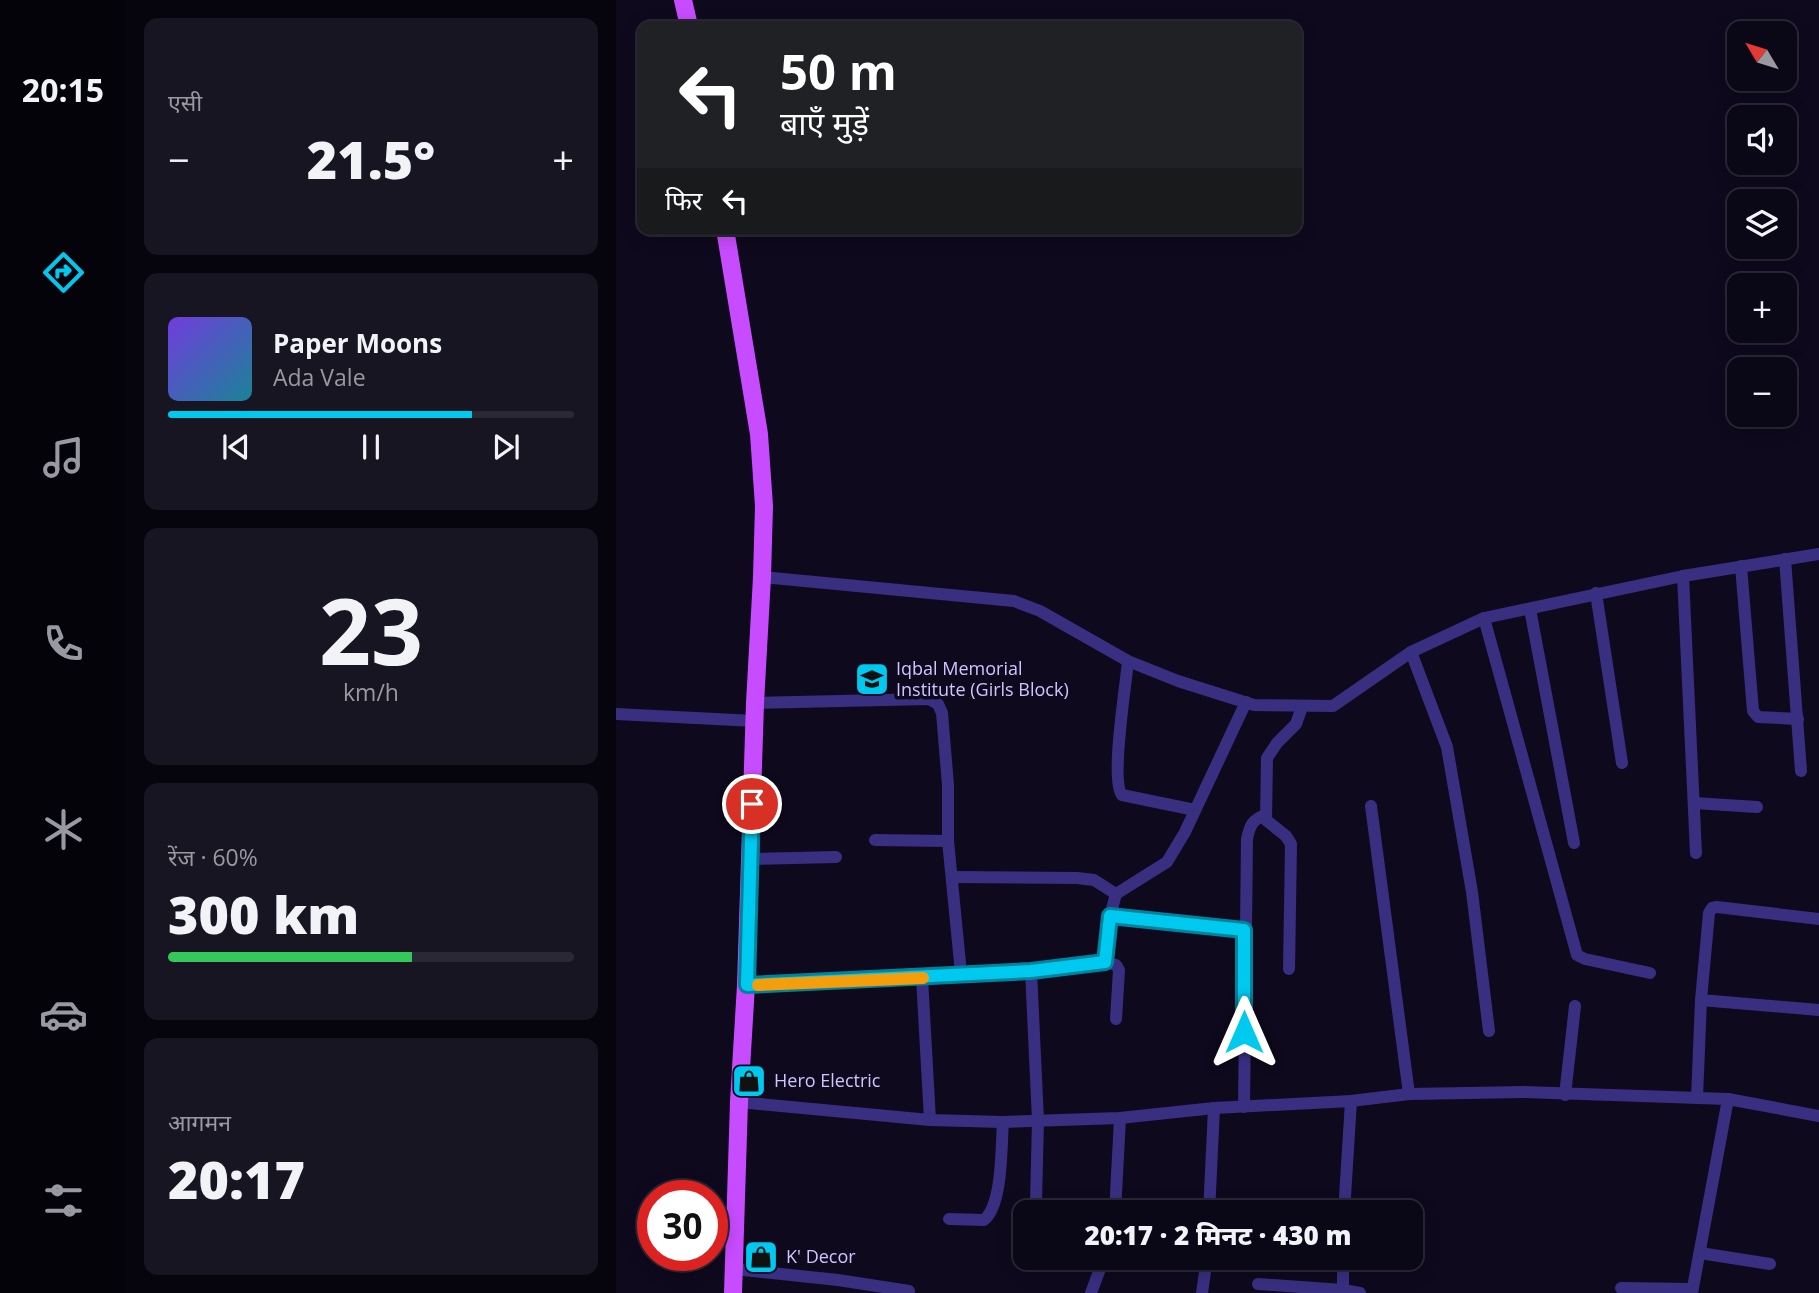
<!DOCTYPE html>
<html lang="hi">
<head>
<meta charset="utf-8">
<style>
  body { margin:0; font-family:"Open Sans","Noto Sans Devanagari",sans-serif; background:#181523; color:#f1f3f6; height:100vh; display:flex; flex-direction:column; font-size:26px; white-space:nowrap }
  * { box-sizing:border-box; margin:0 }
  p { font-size:23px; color:#9999a1 }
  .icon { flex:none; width:38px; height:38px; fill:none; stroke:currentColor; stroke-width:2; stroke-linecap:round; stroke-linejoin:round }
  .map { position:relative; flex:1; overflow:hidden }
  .sheet { display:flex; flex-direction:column; gap:18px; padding:18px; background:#06040c; width:490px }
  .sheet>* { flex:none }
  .hud { position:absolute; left:21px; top:21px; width:665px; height:214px; border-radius:14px; box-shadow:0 4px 18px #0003,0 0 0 2px #2a2835; background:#202124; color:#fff; overflow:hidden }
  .needle { width:46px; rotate:308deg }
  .buttons { position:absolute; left:1111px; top:21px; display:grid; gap:14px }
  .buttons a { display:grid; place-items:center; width:70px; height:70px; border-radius:14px; background:#0a0716; box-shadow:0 4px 18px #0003,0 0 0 2px #2a2835; font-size:35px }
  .speed { position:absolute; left:21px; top:1180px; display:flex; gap:14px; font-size:35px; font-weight:700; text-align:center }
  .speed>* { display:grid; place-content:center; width:91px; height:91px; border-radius:50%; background:#0a0716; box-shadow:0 4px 18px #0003,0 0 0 2px #2a2835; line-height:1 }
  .speed .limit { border:10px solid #d22; background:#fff; color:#111 }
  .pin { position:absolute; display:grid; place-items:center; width:60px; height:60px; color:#fff; margin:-30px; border:4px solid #fff; border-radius:50%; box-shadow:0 2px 7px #0007 }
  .me { position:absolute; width:77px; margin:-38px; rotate:0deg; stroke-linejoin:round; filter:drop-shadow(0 0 5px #0008) }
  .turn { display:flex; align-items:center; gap:24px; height:147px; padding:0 28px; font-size:32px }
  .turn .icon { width:91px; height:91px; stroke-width:2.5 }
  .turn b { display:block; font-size:49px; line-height:60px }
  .then { display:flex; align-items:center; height:66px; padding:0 28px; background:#0003; gap:14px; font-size:26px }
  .big { font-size:52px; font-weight:800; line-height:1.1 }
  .sheet .widget { flex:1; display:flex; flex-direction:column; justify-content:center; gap:10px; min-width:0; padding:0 24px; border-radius:14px; background:#181523 }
  .sheet .dial { align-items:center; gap:0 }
  .dial b { font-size:91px; line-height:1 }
  .song { display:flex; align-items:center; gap:21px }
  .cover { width:84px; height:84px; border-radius:10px; background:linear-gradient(135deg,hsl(260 70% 55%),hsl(190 70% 35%)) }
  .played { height:7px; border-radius:4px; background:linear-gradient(90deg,#00c9f0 75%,#2a2835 75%) }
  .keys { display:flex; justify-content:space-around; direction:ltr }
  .heat { display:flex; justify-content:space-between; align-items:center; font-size:38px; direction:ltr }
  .charge { height:10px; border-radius:5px; background:linear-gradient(90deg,#34c759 60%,#2a2835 0) }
  .trip { position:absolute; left:397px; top:1200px; width:410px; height:70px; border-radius:14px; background:#0a0716; box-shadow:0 4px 18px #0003,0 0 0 2px #2a2835; font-weight:800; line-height:70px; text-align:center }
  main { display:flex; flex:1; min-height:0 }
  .tabs { display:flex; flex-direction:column; width:126px; justify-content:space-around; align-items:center; background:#040309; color:#9999a1 }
  .tabs .icon { width:49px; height:49px }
  .tabs .current { color:#00c9f0 }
  .tabs b { font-size:32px; color:#f1f3f6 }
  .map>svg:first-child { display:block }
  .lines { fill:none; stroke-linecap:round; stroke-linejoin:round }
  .minor { stroke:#382f81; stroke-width:12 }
  .primary { stroke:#c84cff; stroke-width:18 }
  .route-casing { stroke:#00839c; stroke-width:18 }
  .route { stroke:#00c9f0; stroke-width:12 }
  .slow { stroke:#f59e0b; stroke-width:12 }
  .labels { text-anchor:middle; stroke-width:7; stroke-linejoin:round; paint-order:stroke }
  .poi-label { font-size:18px; fill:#d0c5ff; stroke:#0e091d; text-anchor:start }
</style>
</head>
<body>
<main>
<nav class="tabs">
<b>20:15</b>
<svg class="icon current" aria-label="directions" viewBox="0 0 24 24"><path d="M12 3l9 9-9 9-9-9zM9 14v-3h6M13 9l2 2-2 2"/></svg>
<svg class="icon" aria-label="music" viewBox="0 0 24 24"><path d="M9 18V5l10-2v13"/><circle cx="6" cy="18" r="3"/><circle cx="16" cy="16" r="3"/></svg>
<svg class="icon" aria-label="phone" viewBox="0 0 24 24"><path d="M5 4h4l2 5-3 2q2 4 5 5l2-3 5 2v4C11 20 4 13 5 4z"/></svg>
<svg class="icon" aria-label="climate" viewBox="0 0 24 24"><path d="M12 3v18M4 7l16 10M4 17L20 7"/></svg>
<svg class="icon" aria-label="car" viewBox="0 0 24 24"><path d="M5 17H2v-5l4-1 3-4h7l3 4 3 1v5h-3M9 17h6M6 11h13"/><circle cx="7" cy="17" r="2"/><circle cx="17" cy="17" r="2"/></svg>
<svg class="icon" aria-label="filters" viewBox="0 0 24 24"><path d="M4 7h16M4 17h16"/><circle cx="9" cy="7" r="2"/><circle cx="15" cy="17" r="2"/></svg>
</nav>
<section class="sheet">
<div class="widget"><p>एसी</p>
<div class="heat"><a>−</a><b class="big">21.5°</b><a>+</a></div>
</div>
<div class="widget">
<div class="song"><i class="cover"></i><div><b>Paper Moons</b><p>Ada Vale</p></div></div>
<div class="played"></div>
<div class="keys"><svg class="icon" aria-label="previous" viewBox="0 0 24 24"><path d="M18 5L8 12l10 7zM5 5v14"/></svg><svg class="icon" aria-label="pause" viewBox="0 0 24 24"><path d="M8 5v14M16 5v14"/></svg><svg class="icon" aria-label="next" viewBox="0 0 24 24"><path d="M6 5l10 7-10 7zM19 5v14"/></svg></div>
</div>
<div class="widget dial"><b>23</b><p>km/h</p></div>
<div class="widget"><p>रेंज · 60%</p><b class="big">300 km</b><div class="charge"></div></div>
<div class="widget"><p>आगमन</p><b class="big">20:17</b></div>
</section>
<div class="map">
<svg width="1203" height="1293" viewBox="0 0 1203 1293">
  <rect width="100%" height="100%" fill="#0e091d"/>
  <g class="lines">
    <g class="minor">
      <polyline points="1169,559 1185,771"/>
      <polyline points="1125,566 1137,711 1142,717 1182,719"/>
      <polyline points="1067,576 1080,853"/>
      <polyline points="146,577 398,601 424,611 512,661 562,681 638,705 717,706 795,652 868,618 1067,576 1203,554"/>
      <polyline points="980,593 1006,763"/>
      <polyline points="914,609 958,843"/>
      <polyline points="868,618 961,955 969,959 1034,973"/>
      <polyline points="795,652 831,747 856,892 873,1031"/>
      <path d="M512,661C510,685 494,781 506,795L579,810"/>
      <polyline points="139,703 313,699 322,704 326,713 332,785 332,841 345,973"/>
      <polyline points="0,714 139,721"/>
      <polyline points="1078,803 1141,807"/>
      <polyline points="755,806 793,1094"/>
      <polyline points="259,840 332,841"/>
      <polyline points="135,859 220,857"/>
      <polyline points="336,877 461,878 478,880 500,894"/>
      <polyline points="494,916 628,930"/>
      <polyline points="489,962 493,920 500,894 551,862 569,832 630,702"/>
      <polyline points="673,969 675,844 670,836 650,820 651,758 661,743 680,724 686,707"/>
      <polyline points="415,971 422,1120 420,1203"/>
      <polyline points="306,978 314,1120"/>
      <polyline points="130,985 415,971 489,962 500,965 503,970 500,1019"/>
      <polyline points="1085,1000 1203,1010"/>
      <polyline points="949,1095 959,1006"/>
      <polyline points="1081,1098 1085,1000 1093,913 1096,908 1101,907 1203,919"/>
      <polyline points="123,1102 314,1120 387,1122 504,1118 598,1108 735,1101 793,1094 908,1092 1112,1099 1203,1116"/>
      <path d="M628,1107L631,839C634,825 636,820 649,815"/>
      <polyline points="499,1213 504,1118"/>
      <polyline points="593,1213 598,1108"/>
      <polyline points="728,1213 735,1101"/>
      <path d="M333,1219L368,1220C387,1204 385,1147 387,1122"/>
      <polyline points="1084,1253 1154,1264"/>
      <polyline points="727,1258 727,1290 744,1293"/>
      <polyline points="118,1269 222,1280 293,1291"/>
      <polyline points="642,1284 727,1290"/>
      <polyline points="1005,1288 1076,1289"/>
      <polyline points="475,1293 488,1258"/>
      <polyline points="586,1293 591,1258"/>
      <polyline points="1076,1293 1112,1099"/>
    </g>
    <g class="primary">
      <polyline points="67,0 73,26"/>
      <polyline points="109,229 143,434 148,506 146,577 139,703 130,985 123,1102 117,1293"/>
    </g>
  </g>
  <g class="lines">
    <g class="route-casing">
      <polyline id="route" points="136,804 131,985 415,971 489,962 494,916 628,930 628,1032"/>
    </g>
    <use href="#route" class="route"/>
    <polyline class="slow" points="142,985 307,978"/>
  </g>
  <defs>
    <g id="school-square" transform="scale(1.75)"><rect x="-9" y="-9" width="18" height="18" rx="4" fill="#00c9f0" stroke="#0e091d"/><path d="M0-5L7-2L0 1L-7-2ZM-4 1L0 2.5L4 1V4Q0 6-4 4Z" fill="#111"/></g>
    <g id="shop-square" transform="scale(1.75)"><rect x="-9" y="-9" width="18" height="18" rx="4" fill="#00c9f0" stroke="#0e091d"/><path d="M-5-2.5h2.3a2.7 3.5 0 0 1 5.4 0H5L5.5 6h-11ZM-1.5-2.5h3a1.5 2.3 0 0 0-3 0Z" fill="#111"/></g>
  </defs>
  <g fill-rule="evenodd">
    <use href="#school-square" x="256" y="679"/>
    <use href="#shop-square" x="133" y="1081"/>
    <use href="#shop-square" x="145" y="1257"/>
  </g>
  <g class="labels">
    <g class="poi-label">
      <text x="280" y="675">Iqbal Memorial<tspan x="280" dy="21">Institute (Girls Block)</tspan></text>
      <text x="158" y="1087">Hero Electric</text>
      <text x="170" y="1263">K' Decor</text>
    </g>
  </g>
</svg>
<div class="buttons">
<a><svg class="needle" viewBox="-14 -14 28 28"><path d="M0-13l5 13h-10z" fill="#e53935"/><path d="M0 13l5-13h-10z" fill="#9999a1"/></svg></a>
<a><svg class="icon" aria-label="sound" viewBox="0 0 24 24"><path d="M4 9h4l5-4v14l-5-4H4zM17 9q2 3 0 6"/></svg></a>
<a><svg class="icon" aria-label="layers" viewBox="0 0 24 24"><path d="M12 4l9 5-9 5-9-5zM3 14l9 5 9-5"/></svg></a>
<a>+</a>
<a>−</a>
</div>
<div class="speed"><div class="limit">30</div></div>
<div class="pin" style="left:136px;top:804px;background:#d93025"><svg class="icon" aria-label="arrive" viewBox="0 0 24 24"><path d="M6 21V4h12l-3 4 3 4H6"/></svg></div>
<svg class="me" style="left:628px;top:1032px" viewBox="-20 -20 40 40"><path d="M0-17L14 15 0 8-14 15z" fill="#00c9f0" stroke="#fff" stroke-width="4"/></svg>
<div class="trip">20:17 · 2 मिनट · 430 m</div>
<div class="hud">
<div class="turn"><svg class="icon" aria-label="left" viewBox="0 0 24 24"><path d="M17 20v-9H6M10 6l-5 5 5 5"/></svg><div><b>50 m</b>बाएँ मुड़ें</div></div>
<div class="then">फिर<svg class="icon" aria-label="left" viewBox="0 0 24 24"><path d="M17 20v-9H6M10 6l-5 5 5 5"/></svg></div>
</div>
</div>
</main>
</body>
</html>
